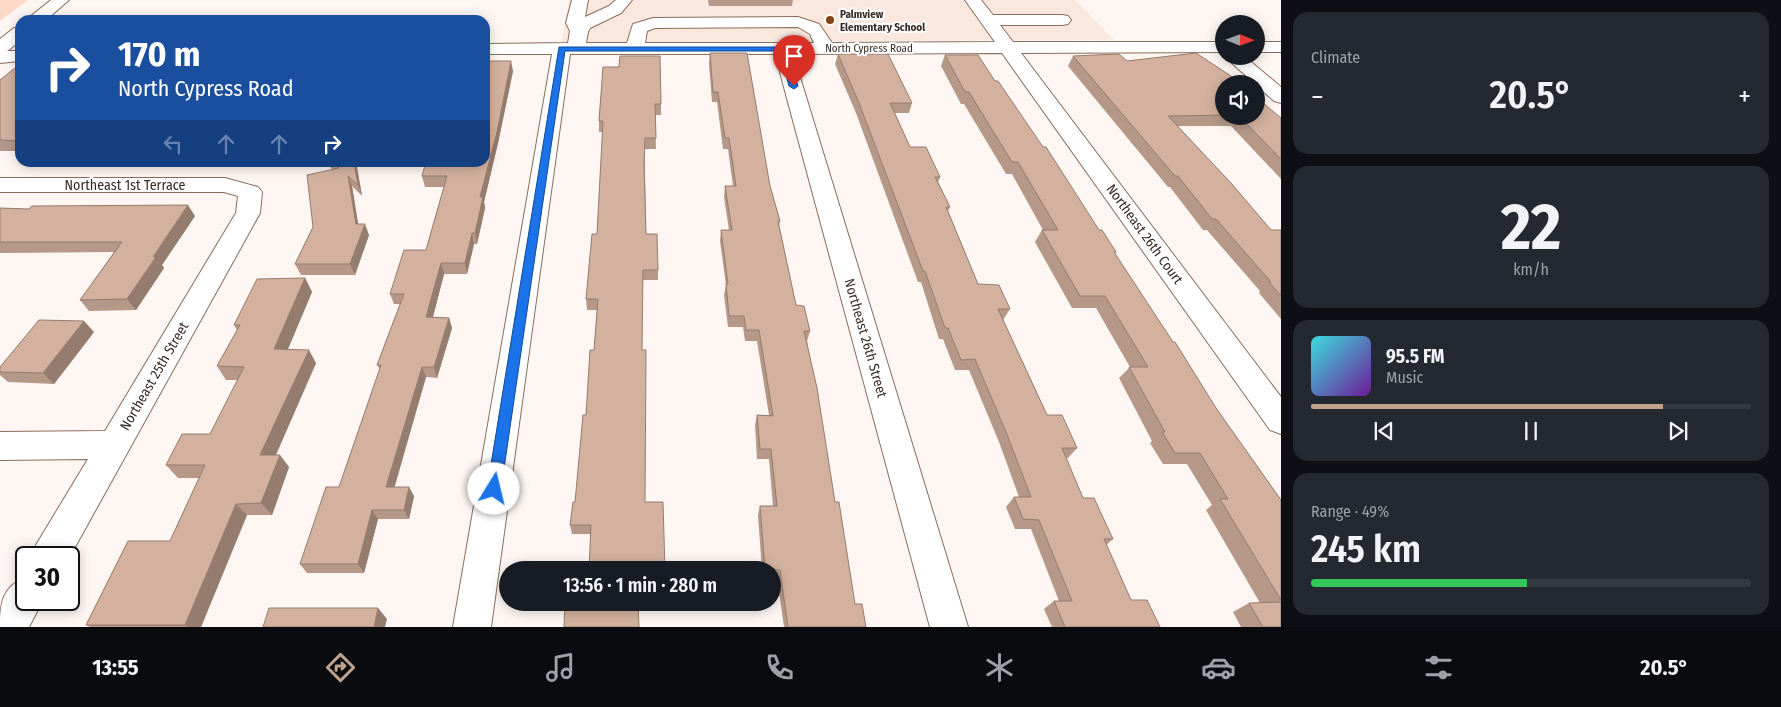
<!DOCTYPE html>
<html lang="en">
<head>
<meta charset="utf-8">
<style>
  body { margin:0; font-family:"Fira Sans Condensed",sans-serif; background:#242831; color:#f1f3f6; height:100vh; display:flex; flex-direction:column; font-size:19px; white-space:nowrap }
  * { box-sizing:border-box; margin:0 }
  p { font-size:16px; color:#9ea1a6 }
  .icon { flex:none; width:28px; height:28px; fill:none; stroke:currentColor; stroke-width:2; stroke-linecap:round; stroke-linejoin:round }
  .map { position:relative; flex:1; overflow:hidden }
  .details { display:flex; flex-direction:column; gap:12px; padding:12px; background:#0d0f14; width:500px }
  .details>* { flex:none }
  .hud { position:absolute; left:15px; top:15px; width:475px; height:152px; border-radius:15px; box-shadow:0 2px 12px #0003; background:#1a4fa0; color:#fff; overflow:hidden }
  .needle { width:32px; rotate:91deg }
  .tools { position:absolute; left:1215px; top:15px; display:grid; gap:10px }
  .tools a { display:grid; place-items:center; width:50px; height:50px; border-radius:50%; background:#171b24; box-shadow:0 2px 12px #0003; font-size:25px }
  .speed { position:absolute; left:15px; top:546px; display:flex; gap:10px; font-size:25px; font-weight:700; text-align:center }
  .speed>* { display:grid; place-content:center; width:65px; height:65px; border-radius:50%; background:#171b24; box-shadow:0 2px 12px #0003; line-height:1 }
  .speed .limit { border:2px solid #111; border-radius:8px; background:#fff; color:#111 }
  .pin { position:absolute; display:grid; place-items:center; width:42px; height:42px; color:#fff; margin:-51px -21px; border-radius:50% 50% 50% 0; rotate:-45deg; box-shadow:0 0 5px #0007 }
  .pin .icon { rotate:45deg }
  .me { position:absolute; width:55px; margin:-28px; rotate:9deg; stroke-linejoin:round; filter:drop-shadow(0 0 4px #0008) }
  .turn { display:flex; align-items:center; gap:18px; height:105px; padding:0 20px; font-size:22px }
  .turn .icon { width:65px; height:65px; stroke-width:2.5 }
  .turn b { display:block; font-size:35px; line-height:42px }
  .lanes { display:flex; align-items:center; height:48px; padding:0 20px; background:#0003; justify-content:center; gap:25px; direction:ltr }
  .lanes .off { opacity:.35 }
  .big { font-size:38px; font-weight:600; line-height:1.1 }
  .details .widget { flex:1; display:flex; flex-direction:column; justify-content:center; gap:8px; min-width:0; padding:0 18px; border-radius:15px; background:#242831 }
  .details .dial { align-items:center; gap:0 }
  .dial b { font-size:65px; line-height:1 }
  .song { display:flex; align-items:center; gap:15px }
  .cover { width:60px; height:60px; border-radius:8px; background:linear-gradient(135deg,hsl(180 70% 55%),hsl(280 70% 35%)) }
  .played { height:5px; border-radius:2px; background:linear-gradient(90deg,#c0a38f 80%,#363941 80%) }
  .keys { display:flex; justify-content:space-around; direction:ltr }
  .heat { display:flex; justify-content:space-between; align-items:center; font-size:28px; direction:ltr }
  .charge { height:8px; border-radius:4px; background:linear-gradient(90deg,#34c759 49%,#363941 0) }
  .trip { position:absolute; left:499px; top:561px; width:282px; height:50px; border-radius:25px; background:#171b24; box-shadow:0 2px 12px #0003; font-weight:600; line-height:50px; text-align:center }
  .tabs { display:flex; height:80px; justify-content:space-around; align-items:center; background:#090b0e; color:#9ea1a6 }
  .tabs .icon { width:35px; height:35px }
  .tabs .active { color:#c0a38f }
  .tabs b { font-size:22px; color:#f1f3f6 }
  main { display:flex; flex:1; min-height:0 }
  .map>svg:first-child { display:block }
  .built { fill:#fae8df }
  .green { fill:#fbd9c6 }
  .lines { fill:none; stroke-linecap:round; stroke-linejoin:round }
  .minor-casing { stroke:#8b6d5b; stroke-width:2 }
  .major-casing { stroke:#8b6d5b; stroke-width:2 }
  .minor { fill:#fff; fill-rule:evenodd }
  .major { fill:#fff; fill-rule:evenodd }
  .wall { fill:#b59888 }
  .shaded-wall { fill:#947c6f }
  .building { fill:#d3b19e; stroke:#947c6f }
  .route { fill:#1a73e8; stroke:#114b97 }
  .poi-dot { fill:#854212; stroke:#fff; stroke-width:2 }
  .labels { text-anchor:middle; stroke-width:4; stroke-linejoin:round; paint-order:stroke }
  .far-poi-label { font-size:11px; font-weight:bold; fill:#382b24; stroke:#fff; text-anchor:start }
  .far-street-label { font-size:11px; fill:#382b24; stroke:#fff }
  .street-label { font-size:14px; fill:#382b24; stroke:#fff }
</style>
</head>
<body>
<main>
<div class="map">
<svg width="1281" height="627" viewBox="0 0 1281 627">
  <rect width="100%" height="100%" fill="#fdf6f2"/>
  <polygon class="built" points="569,0 1075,0 1114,40 562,42"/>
  <polygon class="green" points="0,0 28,0 0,21"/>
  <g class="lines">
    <g class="minor-casing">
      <g id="minor">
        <path d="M572,0H588L585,17L609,6L616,0H632L621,13L590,28L588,32L586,43H627L633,24L653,18L798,17L819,24L832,43L995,42L965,0H981L993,15H1062L1068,16L1071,20L1068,24L1062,25H1000L1013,42H1224V52L1021,53L1281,397V434L1270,430L1002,53L793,54L968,627H930L775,54H570L491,627H453L552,54H485V44L568,43L570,31L566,23ZM798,27L810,34L814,43H645L647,31L655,28Z"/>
        <rect x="1256" y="42" width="25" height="10"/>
        <polygon points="0,51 20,51 20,61 0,63"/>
        <polygon points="1224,56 1244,56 1281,87 1281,103 1274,101"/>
        <polygon points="0,178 225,178 258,187 262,192 260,213 69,558 31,558 36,545 88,459 0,460 0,432 105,431 236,213 238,196 224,192 0,192"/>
        <path d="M26,577V600H43L29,627H0C0,603 2,587 26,577Z"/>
      </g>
    </g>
    <g class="major-casing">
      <g id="major">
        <polygon points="51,0 69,0 46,20 26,20"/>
        <polygon points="20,27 20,41 6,52 0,53 0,39 14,28"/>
      </g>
    </g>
    <use href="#minor" class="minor"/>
    <use href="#major" class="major"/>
  </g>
  <g class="wall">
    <polygon points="708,0 793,0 792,6 709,6"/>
    <polygon points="710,53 770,186 780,221 779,226 796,305 810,331 807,341 835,502 855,604 866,627 784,627 777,578 772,578 772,570 762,570 758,515 760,506 773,506 769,459 757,459 755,425 757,415 769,415 757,341 745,341 743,327 728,327 724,295 726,285 720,241 721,230 729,230 724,197 725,186 733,186 728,149 723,149 717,102 712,102 709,64"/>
    <polygon points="838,54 912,103 909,113 895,113 910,147 940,177 938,182 950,207 948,211 978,284 1010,309 1003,320 1047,415 1077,448 1068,458 1066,458 1083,498 1113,539 1106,545 1131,600 1160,627 1052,627 1044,609 1054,601 1059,601 1031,529 1015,529 1006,507 1014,497 1019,497 999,442 969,370 955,370 943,339 939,339 921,282 918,282 856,113 835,64"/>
    <polygon points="945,55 995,81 1099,230 1116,252 1115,254 1216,408 1281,500 1281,627 1241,627 1233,612 1249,603 1260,603 1206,510 1212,505 1187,464 1163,464 1150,443 1152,441 1119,378 1130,367 1096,308 1072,308 1035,242 1042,230 1043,230 1012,174 1006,174 964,104 961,104 941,66"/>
    <polygon points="1073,56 1127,61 1224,84 1224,116 1256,116 1281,118 1281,179 1231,126 1178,126 1271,230 1281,230 1281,319 1259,293 1260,291 1207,230 1203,230 1170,187 1168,187 1068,66"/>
    <polygon points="20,64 20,151 0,151 0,80"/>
    <polygon points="603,67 661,104 661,115 655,115 656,149 645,149 645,170 646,234 658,270 658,280 643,280 591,534 572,534 570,525 575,502 594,350 597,310 587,310 586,299 597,234 603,132 599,132 599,121"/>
    <polygon points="513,71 498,143 484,202 485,208 477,244 474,244 467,274 444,274 433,317 449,318 452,328 437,378 426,377 394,487 414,496 409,519 378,519 364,573 307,573 300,564 339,487 380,369 377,365 400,304 394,304 390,294 426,250 444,187 425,187 422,176"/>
    <polygon points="325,162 356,162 362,196 352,186 358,224 369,235 355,275 301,275 295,264 313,227 332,169"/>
    <polygon points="0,208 195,216 162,265 164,268 136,310 89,311 80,300 114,252 0,253"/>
    <polygon points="305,278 312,292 288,349 316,363 276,455 289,467 272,515 247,515 201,627 90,627 86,625 170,541 199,478 178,478 166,465 210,434 238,380 226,380 217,366 237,330 234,325"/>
    <polygon points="94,332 54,384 8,382 0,375 0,367"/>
  </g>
  <g class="shaded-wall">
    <polygon points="511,61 513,71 498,143 484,202 485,208 477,244 475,233 480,197"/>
    <polygon points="354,162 356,162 362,196 358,185"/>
    <polygon points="348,176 352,186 360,235 356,224"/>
    <polygon points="188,205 195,216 162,265 164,268 136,310 127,299 153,257"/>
    <polygon points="365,224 369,235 355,275 350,264"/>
    <polygon points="472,233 474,244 467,274 465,263"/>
    <polygon points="441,263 444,274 430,328 426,317"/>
    <polygon points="305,278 312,292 282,363 274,349"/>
    <polygon points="449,318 452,328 437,378 434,367"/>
    <polygon points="84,321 94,332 54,384 43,373"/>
    <polygon points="309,350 316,363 270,468 260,455"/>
    <polygon points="422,367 426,377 392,496 386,487"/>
    <polygon points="280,455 289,467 272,515 261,503"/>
    <polygon points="409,487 414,496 409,519 404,510"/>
    <polygon points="236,504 247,515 201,627 188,627 185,625"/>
    <polygon points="372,510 378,519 364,573 358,564"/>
    <polygon points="378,608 387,619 385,627 374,627"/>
  </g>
  <g class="building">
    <polygon points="710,53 747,53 770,186 780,221 778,221 796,305 804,306 810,331 804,331 817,388 835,502 839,502 855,604 862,604 866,627 788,627 780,570 765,569 760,506 777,506 771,449 760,449 757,415 773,416 759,330 746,330 744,316 729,316 726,284 728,284 721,230 732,230 725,186 736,186 729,138 725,138 718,92 713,92"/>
    <polygon points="1196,53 1231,76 1241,84 1224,84 1224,115 1168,116 1231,183 1271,230 1281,230 1281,296 1269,282 1271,282 1216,219 1212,219 1178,176 1175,176 1073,56 1119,54 1127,61"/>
    <polygon points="838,54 888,54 912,103 890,103 910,147 926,147 940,177 935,177 950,207 946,207 978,284 999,285 1010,309 998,309 1047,415 1062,415 1077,448 1062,448 1083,498 1094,498 1113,539 1104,539 1131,600 1147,600 1160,627 1065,627 1054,601 1072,601 1039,520 1023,519 1014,497 1031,497 1006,432 975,359 961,360 948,328 945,328 925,271 923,271 859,103"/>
    <polygon points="945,55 978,55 995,81 998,81 1043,147 1046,147 1099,230 1102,230 1116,252 1114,252 1173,342 1175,342 1216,408 1281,500 1281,600 1220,499 1228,499 1200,453 1175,453 1162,432 1165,432 1129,367 1148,367 1105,296 1080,296 1042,230 1058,230 1018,162 1012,162 969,92 965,92"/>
    <polygon points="620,56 660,56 661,104 655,104 656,138 645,138 644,165 646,234 657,234 658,270 643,270 642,350 646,350 645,502 663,502 665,570 589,570 591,525 570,525 573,502 575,502 583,415 586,415 590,350 594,350 598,299 586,299 592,234 597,234 603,121 599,121 603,67 619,67"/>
    <polygon points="485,61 511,61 497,132 480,197 483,197 475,233 472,233 465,263 441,263 426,317 449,318 434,367 422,367 386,487 409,487 404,510 372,510 358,564 300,564 326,487 339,487 381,365 377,365 404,294 390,294 404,250 426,250 447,176 422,176 426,162 485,162"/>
    <polygon points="20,64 20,141 0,140 0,80"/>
    <polygon points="1256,97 1281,118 1281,159 1239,116 1256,116"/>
    <polygon points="333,162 354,162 358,185 348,176 356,224 365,224 350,264 295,264 313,227 307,175 339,168"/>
    <polygon points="188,205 153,257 156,257 127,299 80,300 122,242 0,242 0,208 29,209 32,206"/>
    <polygon points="305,278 274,349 309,350 260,455 280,455 261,503 236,504 185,625 86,625 128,541 170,541 205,465 166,465 182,434 210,434 244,367 217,366 240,325 234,325 257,279"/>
    <polygon points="39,320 84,321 43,373 0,372 0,367"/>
    <polygon points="565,602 638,602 639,627 564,627"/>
    <polygon points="1281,602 1281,627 1263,627 1249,603"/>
    <polygon points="269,608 378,608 374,627 263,627"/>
  </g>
  <polygon class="route" points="559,47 783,47 786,49 798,86 794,89 789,86 780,51 565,51 501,489 499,494 494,496 489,494 487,489"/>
  <circle class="poi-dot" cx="830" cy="20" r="5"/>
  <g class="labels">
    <g class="far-poi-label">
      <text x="840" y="18">Palmview<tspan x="840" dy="13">Elementary School</tspan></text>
    </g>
    <g class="far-street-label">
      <text x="869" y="52">North Cypress Road</text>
    </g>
    <g class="street-label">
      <text x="125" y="190">Northeast 1st Terrace</text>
      <text transform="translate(1145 234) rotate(54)" y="5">Northeast 26th Court</text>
      <text transform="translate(866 338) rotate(74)" y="5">Northeast 26th Street</text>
      <text transform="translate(154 376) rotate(-60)" y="5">Northeast 25th Street</text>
    </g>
  </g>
</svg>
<div class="tools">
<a><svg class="needle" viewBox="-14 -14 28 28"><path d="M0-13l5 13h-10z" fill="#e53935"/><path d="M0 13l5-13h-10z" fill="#9ea1a6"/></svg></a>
<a><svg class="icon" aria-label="sound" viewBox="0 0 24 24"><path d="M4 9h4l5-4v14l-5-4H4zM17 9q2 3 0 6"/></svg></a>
</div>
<div class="speed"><div class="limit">30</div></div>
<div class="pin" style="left:794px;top:86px;background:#d93025"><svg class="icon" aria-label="arrive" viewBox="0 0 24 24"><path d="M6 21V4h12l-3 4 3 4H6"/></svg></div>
<svg class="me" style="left:494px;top:489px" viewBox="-20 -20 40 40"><circle r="19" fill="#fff"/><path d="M0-13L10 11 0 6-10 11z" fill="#1a73e8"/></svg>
<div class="trip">13:56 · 1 min · 280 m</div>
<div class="hud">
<div class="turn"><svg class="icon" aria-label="right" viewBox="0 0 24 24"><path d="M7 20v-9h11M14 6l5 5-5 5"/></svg><div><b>170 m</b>North Cypress Road</div></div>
<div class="lanes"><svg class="icon off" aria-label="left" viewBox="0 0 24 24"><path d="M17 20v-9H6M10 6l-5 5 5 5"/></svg><svg class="icon off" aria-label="ahead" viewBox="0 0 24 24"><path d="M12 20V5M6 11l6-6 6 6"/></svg><svg class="icon off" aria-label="ahead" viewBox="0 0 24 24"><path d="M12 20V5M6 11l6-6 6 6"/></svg><svg class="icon" aria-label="right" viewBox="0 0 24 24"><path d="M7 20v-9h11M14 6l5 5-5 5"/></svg></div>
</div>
</div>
<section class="details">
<div class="widget"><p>Climate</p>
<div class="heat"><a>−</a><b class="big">20.5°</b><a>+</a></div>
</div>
<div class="widget dial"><b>22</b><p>km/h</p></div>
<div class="widget">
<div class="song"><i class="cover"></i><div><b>95.5 FM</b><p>Music</p></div></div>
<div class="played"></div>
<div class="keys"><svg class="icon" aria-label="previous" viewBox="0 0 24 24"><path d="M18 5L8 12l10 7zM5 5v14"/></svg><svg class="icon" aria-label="pause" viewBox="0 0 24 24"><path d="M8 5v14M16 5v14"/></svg><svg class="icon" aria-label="next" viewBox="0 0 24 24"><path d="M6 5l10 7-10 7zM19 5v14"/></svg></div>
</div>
<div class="widget"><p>Range · 49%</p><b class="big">245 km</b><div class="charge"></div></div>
</section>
</main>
<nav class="tabs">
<b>13:55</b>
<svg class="icon active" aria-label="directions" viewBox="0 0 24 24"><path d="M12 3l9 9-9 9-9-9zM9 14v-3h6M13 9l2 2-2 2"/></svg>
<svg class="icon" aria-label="music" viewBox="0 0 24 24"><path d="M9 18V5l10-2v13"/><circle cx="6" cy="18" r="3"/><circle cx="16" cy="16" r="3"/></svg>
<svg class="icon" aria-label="phone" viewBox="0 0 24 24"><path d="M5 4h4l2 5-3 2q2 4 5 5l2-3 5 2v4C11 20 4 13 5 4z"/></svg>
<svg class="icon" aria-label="climate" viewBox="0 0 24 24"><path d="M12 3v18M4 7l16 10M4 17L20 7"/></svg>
<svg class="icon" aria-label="car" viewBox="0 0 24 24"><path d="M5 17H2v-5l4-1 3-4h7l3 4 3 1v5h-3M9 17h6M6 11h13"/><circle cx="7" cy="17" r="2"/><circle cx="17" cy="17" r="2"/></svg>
<svg class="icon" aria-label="filters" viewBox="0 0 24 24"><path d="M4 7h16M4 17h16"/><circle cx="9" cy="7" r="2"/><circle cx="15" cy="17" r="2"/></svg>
<b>20.5°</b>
</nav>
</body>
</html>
